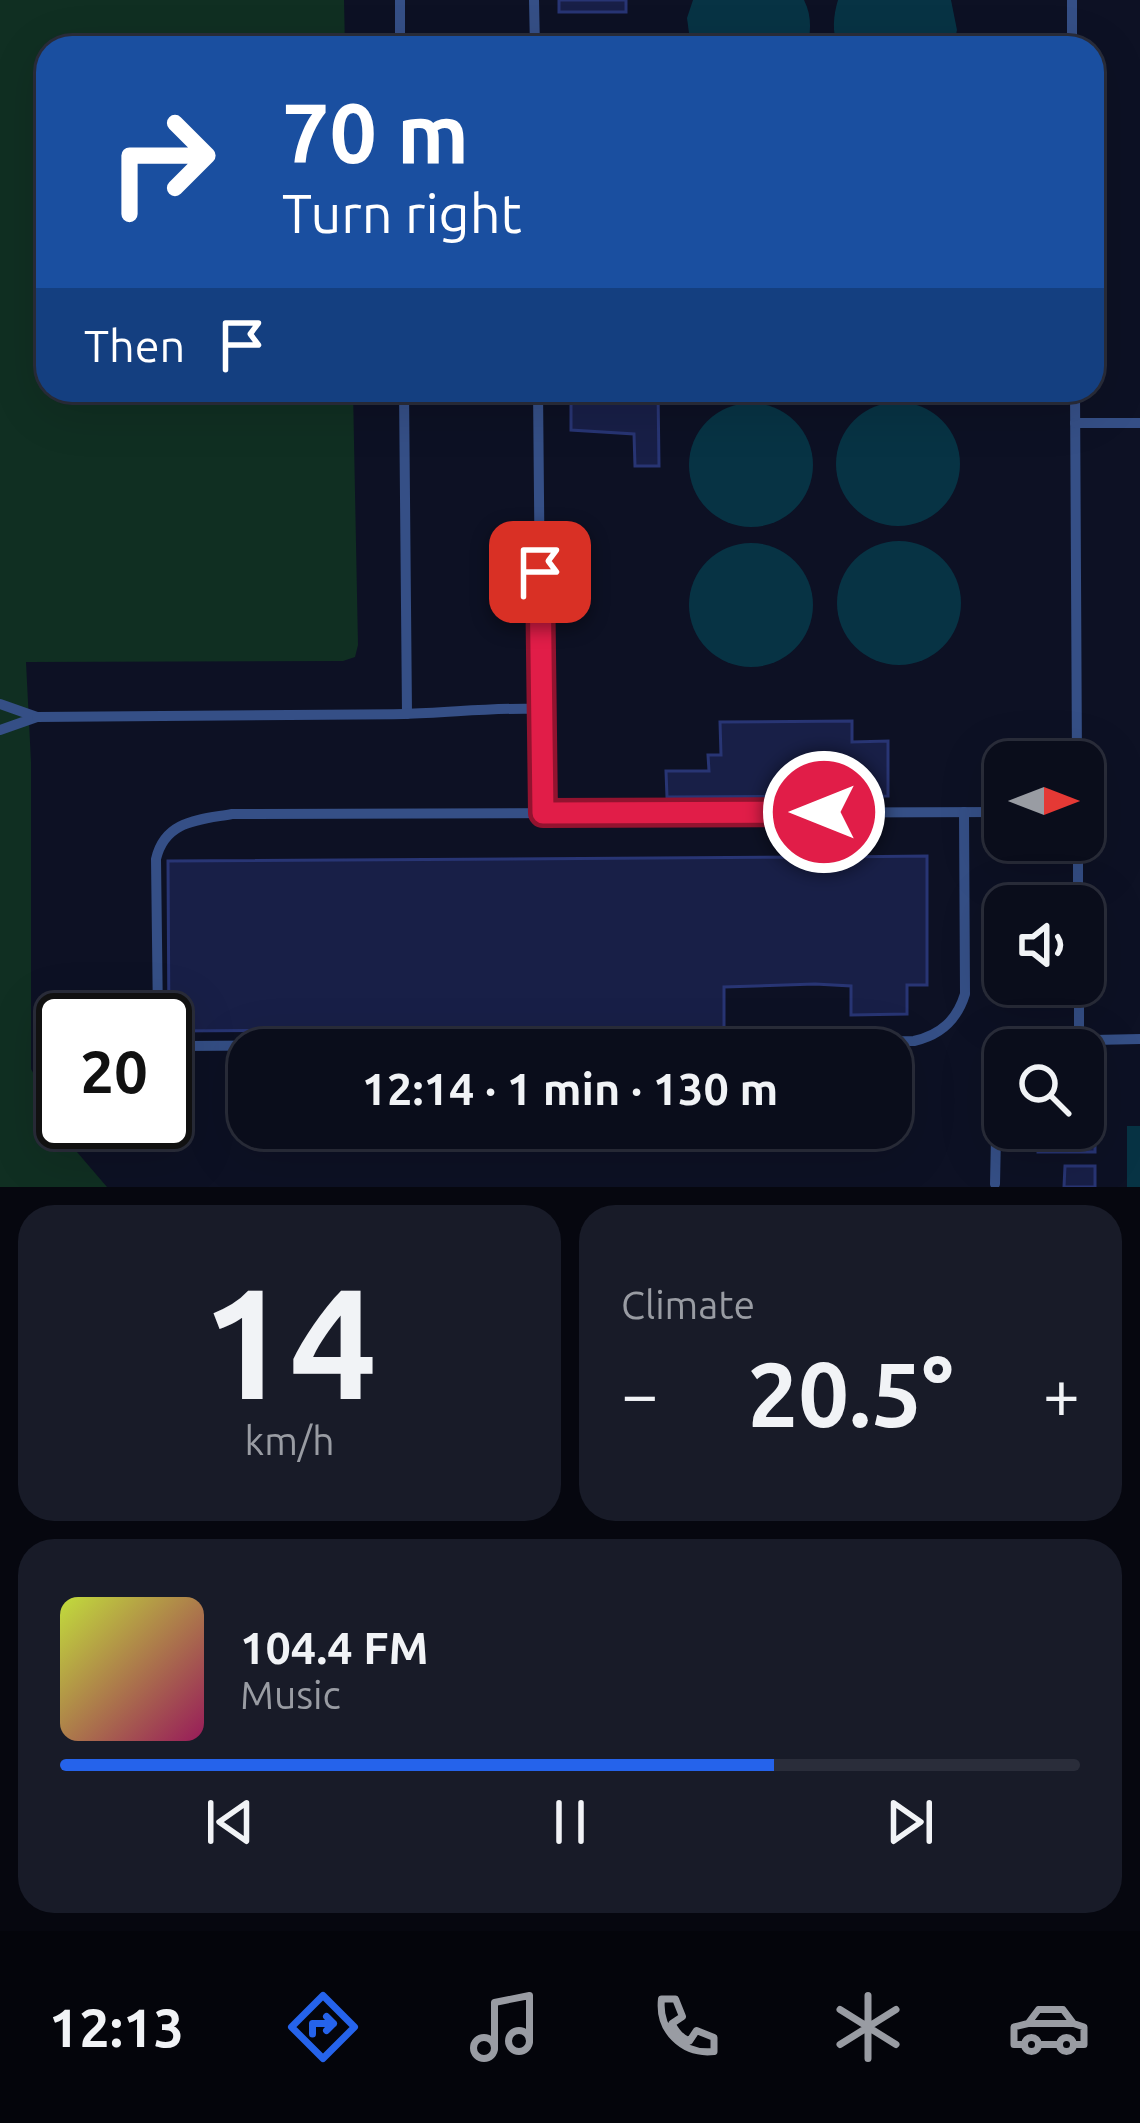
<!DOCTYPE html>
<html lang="en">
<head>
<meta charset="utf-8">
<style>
  body { margin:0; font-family:Ubuntu,sans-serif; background:#181b28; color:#f1f3f6; height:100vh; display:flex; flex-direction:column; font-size:45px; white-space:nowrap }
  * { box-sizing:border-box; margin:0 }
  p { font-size:39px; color:#999ca3 }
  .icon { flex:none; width:66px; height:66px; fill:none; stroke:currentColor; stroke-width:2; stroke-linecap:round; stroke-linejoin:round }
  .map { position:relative; height:1187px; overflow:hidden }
  .details { display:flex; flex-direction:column; gap:18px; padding:18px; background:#06070f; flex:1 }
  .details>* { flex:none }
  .hud { position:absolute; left:36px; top:36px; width:1068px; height:366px; border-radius:36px; box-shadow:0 12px 48px #0002,0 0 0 3px #2a2d3a; background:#1a4fa0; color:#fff; overflow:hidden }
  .needle { width:78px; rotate:90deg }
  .buttons { position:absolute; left:984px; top:741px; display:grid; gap:24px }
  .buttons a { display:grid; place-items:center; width:120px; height:120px; border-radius:24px; background:#0a0d1b; box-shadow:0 12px 48px #0002,0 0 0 3px #2a2d3a; font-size:60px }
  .speed { position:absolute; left:36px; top:993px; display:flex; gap:24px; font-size:60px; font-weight:700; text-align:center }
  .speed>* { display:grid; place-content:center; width:156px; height:156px; border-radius:50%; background:#0a0d1b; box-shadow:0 12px 48px #0002,0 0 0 3px #2a2d3a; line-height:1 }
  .speed .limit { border:6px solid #111; border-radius:18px; background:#fff; color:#111 }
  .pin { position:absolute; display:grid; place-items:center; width:102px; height:102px; color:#fff; margin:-51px; border-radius:24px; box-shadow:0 6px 18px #0006 }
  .me { position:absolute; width:132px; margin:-66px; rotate:270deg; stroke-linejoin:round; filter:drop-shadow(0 0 9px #0008) }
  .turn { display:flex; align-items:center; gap:42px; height:252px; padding:0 48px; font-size:54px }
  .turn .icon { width:156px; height:156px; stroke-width:2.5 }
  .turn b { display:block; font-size:84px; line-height:102px }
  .then { display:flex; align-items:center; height:114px; padding:0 48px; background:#0003; gap:24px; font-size:45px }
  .big { font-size:90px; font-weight:700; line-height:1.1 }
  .details .tile { flex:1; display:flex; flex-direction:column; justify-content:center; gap:18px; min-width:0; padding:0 42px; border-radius:36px; background:#181b28 }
  .details .dial { align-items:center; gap:0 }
  .dial b { font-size:156px; line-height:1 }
  .song { display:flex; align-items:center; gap:36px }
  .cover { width:144px; height:144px; border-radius:18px; background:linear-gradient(135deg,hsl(70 70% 55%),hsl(330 70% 35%)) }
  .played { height:12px; border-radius:6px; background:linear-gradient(90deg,#2563eb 70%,#2a2d3a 70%) }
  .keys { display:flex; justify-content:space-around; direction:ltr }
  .heat { display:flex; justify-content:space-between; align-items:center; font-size:66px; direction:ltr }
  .details .tiles { flex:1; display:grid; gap:18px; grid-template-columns:1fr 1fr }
  .tile:last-child { grid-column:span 2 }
  .trip { position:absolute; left:228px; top:1029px; width:684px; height:120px; border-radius:36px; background:#0a0d1b; box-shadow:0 12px 48px #0002,0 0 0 3px #2a2d3a; font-weight:700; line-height:120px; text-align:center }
  .tabs { display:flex; height:192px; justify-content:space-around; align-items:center; background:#04050b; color:#999ca3 }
  .tabs .icon { width:84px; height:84px }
  .tabs .on { color:#2563eb }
  .tabs b { font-size:54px; color:#f1f3f6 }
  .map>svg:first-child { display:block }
  .green { fill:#102f22 }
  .water { fill:#073344 }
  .building { fill:#181f47; stroke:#283574; stroke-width:3 }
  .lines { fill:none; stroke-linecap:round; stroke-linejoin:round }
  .lane { stroke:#354f86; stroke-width:10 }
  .route-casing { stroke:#92132f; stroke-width:30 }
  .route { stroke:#e11d48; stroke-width:21 }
</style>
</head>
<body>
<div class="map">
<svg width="1140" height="1187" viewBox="0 0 1140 1187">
  <rect width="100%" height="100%" fill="#0d1124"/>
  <polygon class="green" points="0,0 344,0 345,48 48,48 48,390 353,390 358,645 355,657 343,661 26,662 31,762 31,1069 77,1152 107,1187 0,1187"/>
  <g class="water">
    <path d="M693,0H804C812,16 811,31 807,48H691L687,18Z"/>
    <path d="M838,0H951L957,30L953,48H838C832,31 833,17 838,0Z"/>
    <circle cx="898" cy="464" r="62"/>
    <circle cx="751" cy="465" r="62"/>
    <circle cx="899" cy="603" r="62"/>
    <circle cx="751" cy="605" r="62"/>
    <rect x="1127" y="1126" width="13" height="61"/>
  </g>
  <g class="building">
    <rect x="559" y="0" width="67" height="12"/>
    <polygon points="571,390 658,390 659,466 635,466 634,434 571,430"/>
    <polygon points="852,721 852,742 888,741 888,796 667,797 666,771 709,771 708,755 721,755 720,722"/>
    <polygon points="927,856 927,985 907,985 907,1014 851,1015 851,986 815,984 724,987 724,1028 169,1031 168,861 816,857 816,862 835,861 835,857"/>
    <polygon points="1083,1101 1095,1101 1095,1152 1038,1152 1037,1128 1083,1128"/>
    <polygon points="1065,1166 1095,1166 1095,1187 1064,1187"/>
  </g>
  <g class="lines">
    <g class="lane">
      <polyline points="400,0 400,48"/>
      <polyline points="534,0 535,48"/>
      <polyline points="1072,0 1072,48"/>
      <polyline points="404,390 407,714"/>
      <polyline points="1075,390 1077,762"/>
      <polyline points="1075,423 1140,423"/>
      <polyline points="0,704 37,717 0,730"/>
      <polyline points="541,709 543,813"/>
      <path d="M37,717C160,716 282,716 404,714C450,713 495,707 541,709L538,390"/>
      <polyline points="1078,840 1078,906"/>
      <polyline points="1079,984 1079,1040"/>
      <path d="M158,1020L156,859C165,820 199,820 232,814L1005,812"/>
      <path d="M165,1042L172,1046H186L914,1041C941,1035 957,1020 965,994L964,812"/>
      <polyline points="1019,1050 1048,1041 1140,1039"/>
      <polyline points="995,1184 997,1087 1005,1064"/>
    </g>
  </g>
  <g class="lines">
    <g class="route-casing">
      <polyline id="route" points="540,572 543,813 824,812"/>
    </g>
    <use href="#route" class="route"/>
  </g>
</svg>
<div class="buttons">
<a><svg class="needle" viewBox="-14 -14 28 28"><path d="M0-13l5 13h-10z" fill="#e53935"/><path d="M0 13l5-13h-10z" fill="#999ca3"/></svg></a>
<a><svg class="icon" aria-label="sound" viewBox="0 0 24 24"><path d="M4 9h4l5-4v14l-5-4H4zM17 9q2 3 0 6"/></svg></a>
<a><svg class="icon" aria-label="search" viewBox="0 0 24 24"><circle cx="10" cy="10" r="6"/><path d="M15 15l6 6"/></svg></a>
</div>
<div class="speed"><div class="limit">20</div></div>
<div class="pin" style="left:540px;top:572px;background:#d93025"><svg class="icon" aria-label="arrive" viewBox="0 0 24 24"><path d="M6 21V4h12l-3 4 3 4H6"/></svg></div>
<svg class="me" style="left:824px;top:812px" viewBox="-20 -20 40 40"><circle r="17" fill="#e11d48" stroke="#fff" stroke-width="3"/><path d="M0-11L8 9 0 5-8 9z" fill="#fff"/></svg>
<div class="trip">12:14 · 1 min · 130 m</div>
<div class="hud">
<div class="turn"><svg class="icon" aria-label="right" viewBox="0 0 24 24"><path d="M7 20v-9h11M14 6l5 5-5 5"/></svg><div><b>70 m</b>Turn right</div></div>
<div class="then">Then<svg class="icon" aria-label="arrive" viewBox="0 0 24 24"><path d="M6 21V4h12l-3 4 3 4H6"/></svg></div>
</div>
</div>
<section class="details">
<div class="tiles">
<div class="tile dial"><b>14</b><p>km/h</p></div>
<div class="tile"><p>Climate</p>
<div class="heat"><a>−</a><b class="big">20.5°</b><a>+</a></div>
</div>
<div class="tile">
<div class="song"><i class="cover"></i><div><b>104.4 FM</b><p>Music</p></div></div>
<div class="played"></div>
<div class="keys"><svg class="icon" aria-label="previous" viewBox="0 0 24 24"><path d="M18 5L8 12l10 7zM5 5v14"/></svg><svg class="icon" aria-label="pause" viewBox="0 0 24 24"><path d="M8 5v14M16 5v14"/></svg><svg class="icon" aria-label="next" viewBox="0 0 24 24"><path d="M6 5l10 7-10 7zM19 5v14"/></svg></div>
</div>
</div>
</section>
<nav class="tabs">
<b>12:13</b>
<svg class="icon on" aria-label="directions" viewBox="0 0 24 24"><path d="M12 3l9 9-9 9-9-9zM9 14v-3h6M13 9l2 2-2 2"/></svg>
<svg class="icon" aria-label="music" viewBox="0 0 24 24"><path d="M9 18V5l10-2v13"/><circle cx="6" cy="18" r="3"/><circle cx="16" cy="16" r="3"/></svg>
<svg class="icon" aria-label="phone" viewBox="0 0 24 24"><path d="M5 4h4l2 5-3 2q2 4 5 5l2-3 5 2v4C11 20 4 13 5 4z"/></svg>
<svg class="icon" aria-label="climate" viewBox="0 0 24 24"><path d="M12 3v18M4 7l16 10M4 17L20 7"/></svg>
<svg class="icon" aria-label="car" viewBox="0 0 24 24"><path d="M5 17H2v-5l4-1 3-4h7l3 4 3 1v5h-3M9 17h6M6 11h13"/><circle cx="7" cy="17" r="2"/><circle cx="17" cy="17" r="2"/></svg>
</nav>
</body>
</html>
